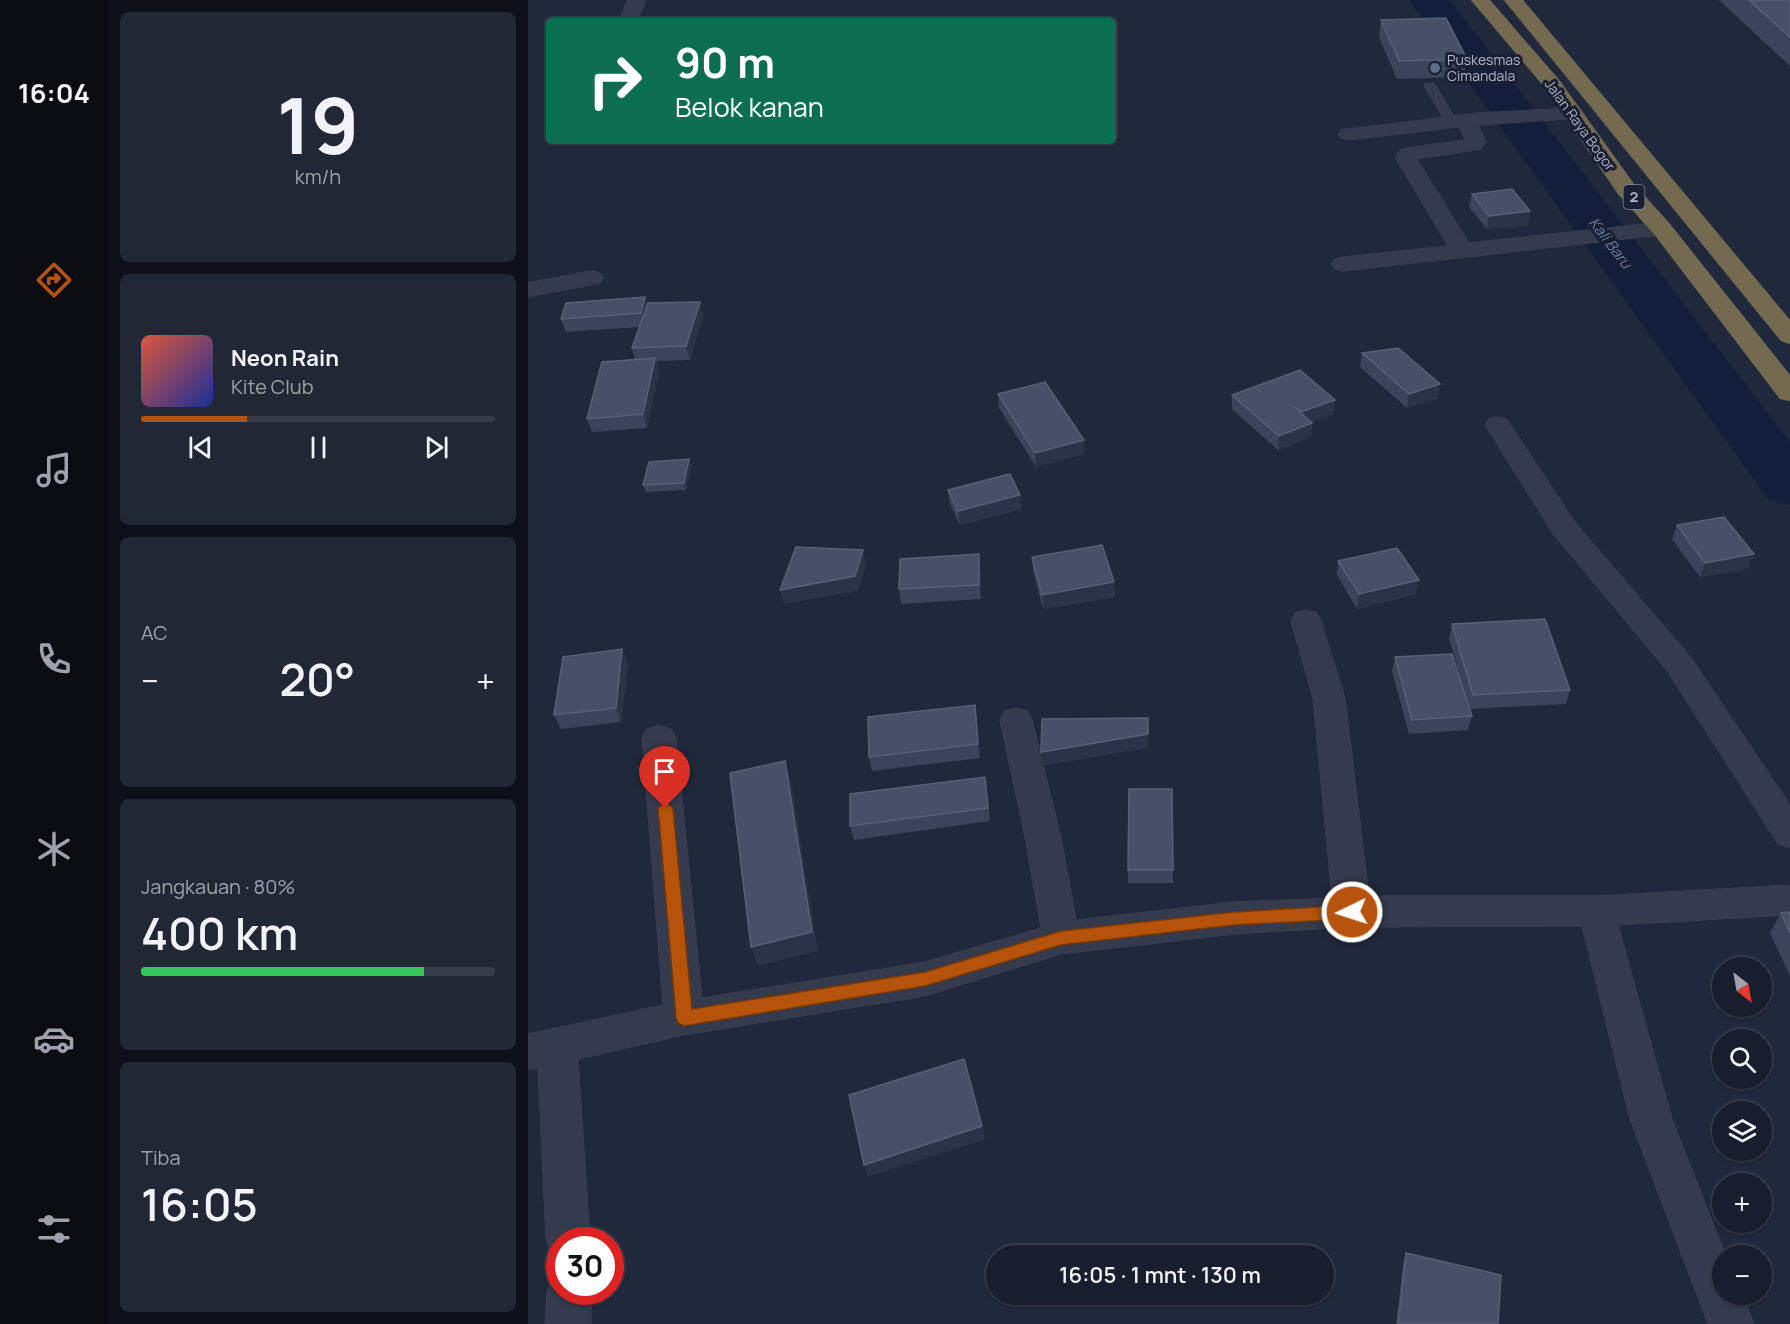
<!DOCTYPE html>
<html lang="id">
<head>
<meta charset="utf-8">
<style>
  body { margin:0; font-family:Manrope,sans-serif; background:#212735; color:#f1f3f6; height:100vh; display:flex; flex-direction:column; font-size:22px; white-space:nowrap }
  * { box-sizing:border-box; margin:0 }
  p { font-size:20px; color:#9fa2aa }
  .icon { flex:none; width:33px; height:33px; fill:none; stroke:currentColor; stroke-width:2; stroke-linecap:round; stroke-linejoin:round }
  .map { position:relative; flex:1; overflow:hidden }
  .details { display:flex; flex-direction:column; gap:12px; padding:12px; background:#0d1019; width:420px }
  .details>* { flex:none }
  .guide { position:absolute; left:18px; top:18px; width:570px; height:126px; border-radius:6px; box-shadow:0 2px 4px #0004,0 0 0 2px #363c49; background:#0b6e4f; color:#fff; overflow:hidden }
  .needle { width:39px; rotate:149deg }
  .fabs { position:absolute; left:1184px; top:957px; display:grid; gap:12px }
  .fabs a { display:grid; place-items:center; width:60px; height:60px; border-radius:50%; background:#181e2d; box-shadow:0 2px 4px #0004,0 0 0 2px #363c49; font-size:30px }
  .speed { position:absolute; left:18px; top:1227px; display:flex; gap:12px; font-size:30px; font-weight:700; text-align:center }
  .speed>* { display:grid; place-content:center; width:78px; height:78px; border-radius:50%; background:#181e2d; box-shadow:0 2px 4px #0004,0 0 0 2px #363c49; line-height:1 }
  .speed .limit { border:9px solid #d22; background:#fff; color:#111 }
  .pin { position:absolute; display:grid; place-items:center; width:51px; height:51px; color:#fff; margin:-62px -26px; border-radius:50% 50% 50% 0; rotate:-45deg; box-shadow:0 0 6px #0007 }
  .pin .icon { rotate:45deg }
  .me { position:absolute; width:66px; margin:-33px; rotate:266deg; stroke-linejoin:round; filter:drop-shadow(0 0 4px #0008) }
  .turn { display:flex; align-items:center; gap:21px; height:126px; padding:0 30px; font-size:27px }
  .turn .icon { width:78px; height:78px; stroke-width:2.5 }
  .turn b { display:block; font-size:42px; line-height:51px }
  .big { font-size:45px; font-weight:600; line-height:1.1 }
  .details .card { flex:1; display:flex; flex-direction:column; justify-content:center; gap:9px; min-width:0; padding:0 21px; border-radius:9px; background:#212735 }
  .details .dial { align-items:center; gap:0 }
  .dial b { font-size:78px; line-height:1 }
  .song { display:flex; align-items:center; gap:18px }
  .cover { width:72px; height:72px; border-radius:9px; background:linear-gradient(135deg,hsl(10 70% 55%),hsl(230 70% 35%)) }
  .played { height:6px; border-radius:3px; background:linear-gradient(90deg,#b45309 30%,#363c49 30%) }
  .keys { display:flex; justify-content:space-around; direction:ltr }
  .heat { display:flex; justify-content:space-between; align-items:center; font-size:33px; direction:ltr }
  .charge { height:9px; border-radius:4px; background:linear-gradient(90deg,#34c759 80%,#363c49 0) }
  .trip { position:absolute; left:458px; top:1245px; width:348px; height:60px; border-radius:30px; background:#181e2d; box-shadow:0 2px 4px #0004,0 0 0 2px #363c49; font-weight:600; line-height:60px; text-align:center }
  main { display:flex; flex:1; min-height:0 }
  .tabs { display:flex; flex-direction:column; width:108px; justify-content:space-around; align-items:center; background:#0a0c12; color:#9fa2aa }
  .tabs .icon { width:42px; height:42px }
  .tabs .selected { color:#b45309 }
  .tabs b { font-size:27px; color:#f1f3f6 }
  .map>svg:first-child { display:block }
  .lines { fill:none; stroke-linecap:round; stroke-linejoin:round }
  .river { fill:#131e3a; fill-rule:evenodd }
  .lane-casing { stroke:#3d4455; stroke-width:2 }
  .street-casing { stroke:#3d4455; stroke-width:1 }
  .highway-casing { stroke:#3c4254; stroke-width:1 }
  .lane { fill:#343b4c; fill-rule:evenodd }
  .street { fill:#343b4c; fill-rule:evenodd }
  .highway { fill:#736a50; fill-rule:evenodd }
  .wall { fill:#3b445a }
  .shaded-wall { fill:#2b3349 }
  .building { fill:#475066; stroke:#586075; stroke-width:1.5 }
  .route { fill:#b45309; stroke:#753606; stroke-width:1.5 }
  .service-dot { fill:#5c6f8a; stroke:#192031; stroke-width:2 }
  .labels { text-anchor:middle; stroke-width:6; stroke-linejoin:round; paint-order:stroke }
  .far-poi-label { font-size:14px; fill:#afb5c8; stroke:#192031; text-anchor:start }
  .far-street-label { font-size:14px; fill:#afb5c8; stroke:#192031 }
  .shield { fill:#192031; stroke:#82889b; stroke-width:1.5 }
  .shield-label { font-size:15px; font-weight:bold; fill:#afb5c8 }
  .far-water-label { font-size:15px; font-style:italic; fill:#6579aa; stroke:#192031 }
</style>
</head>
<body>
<main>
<nav class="tabs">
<b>16:04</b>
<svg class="icon selected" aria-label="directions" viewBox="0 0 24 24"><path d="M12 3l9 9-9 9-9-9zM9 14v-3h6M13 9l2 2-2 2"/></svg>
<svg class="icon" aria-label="music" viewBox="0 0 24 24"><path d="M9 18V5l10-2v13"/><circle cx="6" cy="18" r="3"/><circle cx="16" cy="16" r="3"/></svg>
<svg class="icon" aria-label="phone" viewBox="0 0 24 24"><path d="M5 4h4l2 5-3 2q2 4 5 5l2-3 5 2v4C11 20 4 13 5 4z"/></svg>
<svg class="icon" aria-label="climate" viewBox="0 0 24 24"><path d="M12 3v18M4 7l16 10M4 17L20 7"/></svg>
<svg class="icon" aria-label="car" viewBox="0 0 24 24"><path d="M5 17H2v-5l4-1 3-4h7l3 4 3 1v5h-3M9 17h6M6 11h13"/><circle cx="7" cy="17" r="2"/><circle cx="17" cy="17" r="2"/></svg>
<svg class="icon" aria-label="filters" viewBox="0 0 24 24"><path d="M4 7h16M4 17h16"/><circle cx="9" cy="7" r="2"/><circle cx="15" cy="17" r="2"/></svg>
</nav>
<section class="details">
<div class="card dial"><b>19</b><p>km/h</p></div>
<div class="card">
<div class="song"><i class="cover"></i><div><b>Neon Rain</b><p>Kite Club</p></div></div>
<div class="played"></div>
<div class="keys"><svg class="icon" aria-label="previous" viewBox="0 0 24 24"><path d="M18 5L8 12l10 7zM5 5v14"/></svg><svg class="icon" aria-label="pause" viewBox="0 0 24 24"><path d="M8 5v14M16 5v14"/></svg><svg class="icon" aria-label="next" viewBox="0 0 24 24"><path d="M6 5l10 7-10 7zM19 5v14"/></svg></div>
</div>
<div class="card"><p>AC</p>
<div class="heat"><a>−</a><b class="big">20°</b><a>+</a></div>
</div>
<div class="card"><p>Jangkauan · 80%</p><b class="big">400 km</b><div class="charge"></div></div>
<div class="card"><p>Tiba</p><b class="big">16:05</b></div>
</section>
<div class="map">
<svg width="1262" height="1324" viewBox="0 0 1262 1324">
  <rect width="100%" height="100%" fill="#20283c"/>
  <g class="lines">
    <polygon class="river" points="881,0 922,0 1262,442 1262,505 1240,499"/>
    <g class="lane-casing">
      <polygon id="lane" points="898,84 906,84 929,123 928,125 920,125 897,86"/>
    </g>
    <g class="street-casing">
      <g id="street">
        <polygon points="100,0 118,0 109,21 91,21"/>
        <polygon points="1047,108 1054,110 1057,114 1054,118 950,125 958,142 953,149 889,159 941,243 1134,222 1142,224 1145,229 1142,234 815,271 807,269 803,264 807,259 815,257 920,246 867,157 872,150 879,148 937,140 931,127 820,140 813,138 810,134 813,130 950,113"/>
        <polygon points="64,271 72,273 76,278 72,283 0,297 0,283"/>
        <polygon points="970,417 979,419 1046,521 1162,656 1262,805 1262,848 1250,844 1140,672 1026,535 957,425 961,419"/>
        <polygon points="778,610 789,613 793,621 817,698 841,896 1068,896 1262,885 1262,915 1090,925 1144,1119 1198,1256 1194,1256 1194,1294 1214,1294 1226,1324 1180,1324 1102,1119 1054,926 824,927 706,934 533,954 397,996 156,1035 50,1059 62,1240 32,1240 32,1258 25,1255 18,1240 10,1068 0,1070 0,1034 135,1005 114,738 119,729 131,725 143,729 148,738 174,998 397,962 513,928 497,837 472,720 476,711 488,708 500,711 504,720 533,837 548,920 706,902 804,898 785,698 763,621 767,613"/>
        <polygon points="32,1274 32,1292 63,1292 63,1324 17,1324 19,1292 25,1276"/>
      </g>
    </g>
    <g class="highway-casing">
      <g id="highway">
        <polygon points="943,0 962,0 1032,81 1106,184 1142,224 1262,375 1262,401 1252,399 1126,234 1090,194 1018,89"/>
        <polygon points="976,0 995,0 1262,320 1262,344 1253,341"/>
      </g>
    </g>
    <use href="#lane" class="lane"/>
    <use href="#street" class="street"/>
    <use href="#highway" class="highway"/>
  </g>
  <g class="wall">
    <polygon points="1191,0 1262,0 1262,66"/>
    <polygon points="853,20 939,59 936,77 869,79 851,37"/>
    <polygon points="944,194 1002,211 1000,225 959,229 941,207"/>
    <polygon points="117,297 119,305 172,302 175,315 162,360 128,361 131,372 119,428 64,432 59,419 107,359 104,348 111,327 38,332 33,319"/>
    <polygon points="834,353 910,398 879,408 832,367"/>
    <polygon points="470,394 556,440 556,454 508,467 471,408"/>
    <polygon points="704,395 807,400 805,414 783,422 784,423 783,437 750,450 704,409"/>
    <polygon points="161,459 163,467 158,490 118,492 115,485"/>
    <polygon points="420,490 494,509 432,525 422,504"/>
    <polygon points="1149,525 1220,569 1172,577 1144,539"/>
    <polygon points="451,554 452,568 453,599 373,604 371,589"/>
    <polygon points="504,557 586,582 587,597 515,609 505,571"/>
    <polygon points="810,561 888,594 829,609 809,575"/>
    <polygon points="924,624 1042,690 1038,704 942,709 921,638"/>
    <polygon points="94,649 100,663 93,722 33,729 26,715"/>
    <polygon points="867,657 944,716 940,730 881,734 864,671"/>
    <polygon points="447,705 452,758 344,771 341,757"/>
    <polygon points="644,789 645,883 600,883 600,870"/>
    <polygon points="459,791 462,821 326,840 322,826"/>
    <polygon points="1262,912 1262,976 1242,933 1253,913"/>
    <polygon points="878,1253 970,1324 868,1324 875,1265"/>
  </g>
  <g class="shaded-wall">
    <polygon points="1002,211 1000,225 959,229 961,216"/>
    <polygon points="117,297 121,311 117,327 113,313"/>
    <polygon points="172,302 175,315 162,360 158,346"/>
    <polygon points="127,358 131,372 119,428 115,414"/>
    <polygon points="912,384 910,398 879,408 881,394"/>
    <polygon points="807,400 805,414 771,426 773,412"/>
    <polygon points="784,423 783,437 750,450 751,436"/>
    <polygon points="556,440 556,454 508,467 507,453"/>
    <polygon points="161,459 163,467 158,490 156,483"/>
    <polygon points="492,495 494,509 432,525 430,511"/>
    <polygon points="335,550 338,565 330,591 256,604 252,590"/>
    <polygon points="451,554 452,568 453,599 451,585"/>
    <polygon points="1226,554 1220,569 1172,577 1177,563"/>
    <polygon points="891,580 888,594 829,609 831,594"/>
    <polygon points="586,582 587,597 515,609 514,595"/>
    <polygon points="94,649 100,663 93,722 88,708"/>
    <polygon points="447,705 449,719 452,758 450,744"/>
    <polygon points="620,718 620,748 514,766 513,752"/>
    <polygon points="257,761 263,781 290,951 230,966 223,947"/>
    <polygon points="454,1126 457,1139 340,1177 336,1165"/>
  </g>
  <g class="building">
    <polygon points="1221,0 1262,0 1262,37"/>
    <polygon points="918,18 939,59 871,61 853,20"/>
    <polygon points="984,189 1002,211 961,216 944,194"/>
    <polygon points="117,297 113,313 33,319 38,303"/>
    <polygon points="172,302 158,346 104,348 120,303"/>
    <polygon points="870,348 912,384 881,394 834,353"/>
    <polygon points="127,358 115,414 59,419 74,362"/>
    <polygon points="772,370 807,400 773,412 767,407 784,423 751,436 704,395"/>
    <polygon points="517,382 556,440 507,453 470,394"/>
    <polygon points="161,459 156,483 115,485 121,462"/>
    <polygon points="482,474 492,495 430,511 420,490"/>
    <polygon points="1196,517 1226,554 1177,563 1149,525"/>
    <polygon points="574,545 586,582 514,595 504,557"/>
    <polygon points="268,547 335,550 327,576 252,590"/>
    <polygon points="869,548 891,580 831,594 810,561"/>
    <polygon points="451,554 451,585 371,589 372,559"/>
    <polygon points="1017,619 1042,690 945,695 924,624"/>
    <polygon points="94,649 88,708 26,715 35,657"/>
    <polygon points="924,654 944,716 884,720 867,657"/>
    <polygon points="447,705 450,744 341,757 340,717"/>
    <polygon points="620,718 620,734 513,752 514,719"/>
    <polygon points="257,761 284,932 223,947 202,773"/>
    <polygon points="457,777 460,808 322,826 322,794"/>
    <polygon points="601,789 644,789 645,870 600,870"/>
    <polygon points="1262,912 1262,933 1253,913"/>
    <polygon points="436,1059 454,1126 336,1165 321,1095"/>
    <polygon points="878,1253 973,1275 970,1324 870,1324"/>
  </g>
  <polygon class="route" points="137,802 145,808 164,1009 397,972 533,931 706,912 824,905 830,907 832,912 830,917 824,919 706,925 533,945 397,986 156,1026 150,1023 148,1018 130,808"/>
  <circle class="service-dot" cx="907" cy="68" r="6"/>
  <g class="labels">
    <g class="far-poi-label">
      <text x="919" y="65">Puskesmas<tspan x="919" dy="16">Cimandala</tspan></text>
    </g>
    <g class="far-street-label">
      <text transform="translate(1052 125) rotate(54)" y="5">Jalan Raya Bogor</text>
    </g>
    <rect class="shield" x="1095.5" y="185" width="21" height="24" rx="4.5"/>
    <g class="shield-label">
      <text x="1106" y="202">2</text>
    </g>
    <g class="far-water-label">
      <text transform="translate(1082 243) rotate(53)" y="5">Kali Baru</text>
    </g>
  </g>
</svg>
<div class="fabs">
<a><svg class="needle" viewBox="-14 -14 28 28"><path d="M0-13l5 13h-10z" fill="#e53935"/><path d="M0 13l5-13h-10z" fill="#9fa2aa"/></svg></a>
<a><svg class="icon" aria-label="search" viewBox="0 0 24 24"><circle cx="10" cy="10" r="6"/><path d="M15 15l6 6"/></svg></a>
<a><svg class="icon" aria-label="layers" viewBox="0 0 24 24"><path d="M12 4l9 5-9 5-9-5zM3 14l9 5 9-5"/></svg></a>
<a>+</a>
<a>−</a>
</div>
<div class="speed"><div class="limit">30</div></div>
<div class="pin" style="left:137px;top:808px;background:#d93025"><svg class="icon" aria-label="arrive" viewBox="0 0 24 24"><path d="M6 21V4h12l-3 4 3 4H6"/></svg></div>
<svg class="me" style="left:824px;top:912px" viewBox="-20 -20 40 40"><circle r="17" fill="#b45309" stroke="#fff" stroke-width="3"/><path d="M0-11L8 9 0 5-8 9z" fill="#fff"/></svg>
<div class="trip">16:05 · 1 mnt · 130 m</div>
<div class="guide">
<div class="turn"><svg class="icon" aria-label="right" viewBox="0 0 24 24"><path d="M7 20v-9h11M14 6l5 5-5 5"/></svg><div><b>90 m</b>Belok kanan</div></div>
</div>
</div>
</main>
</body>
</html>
